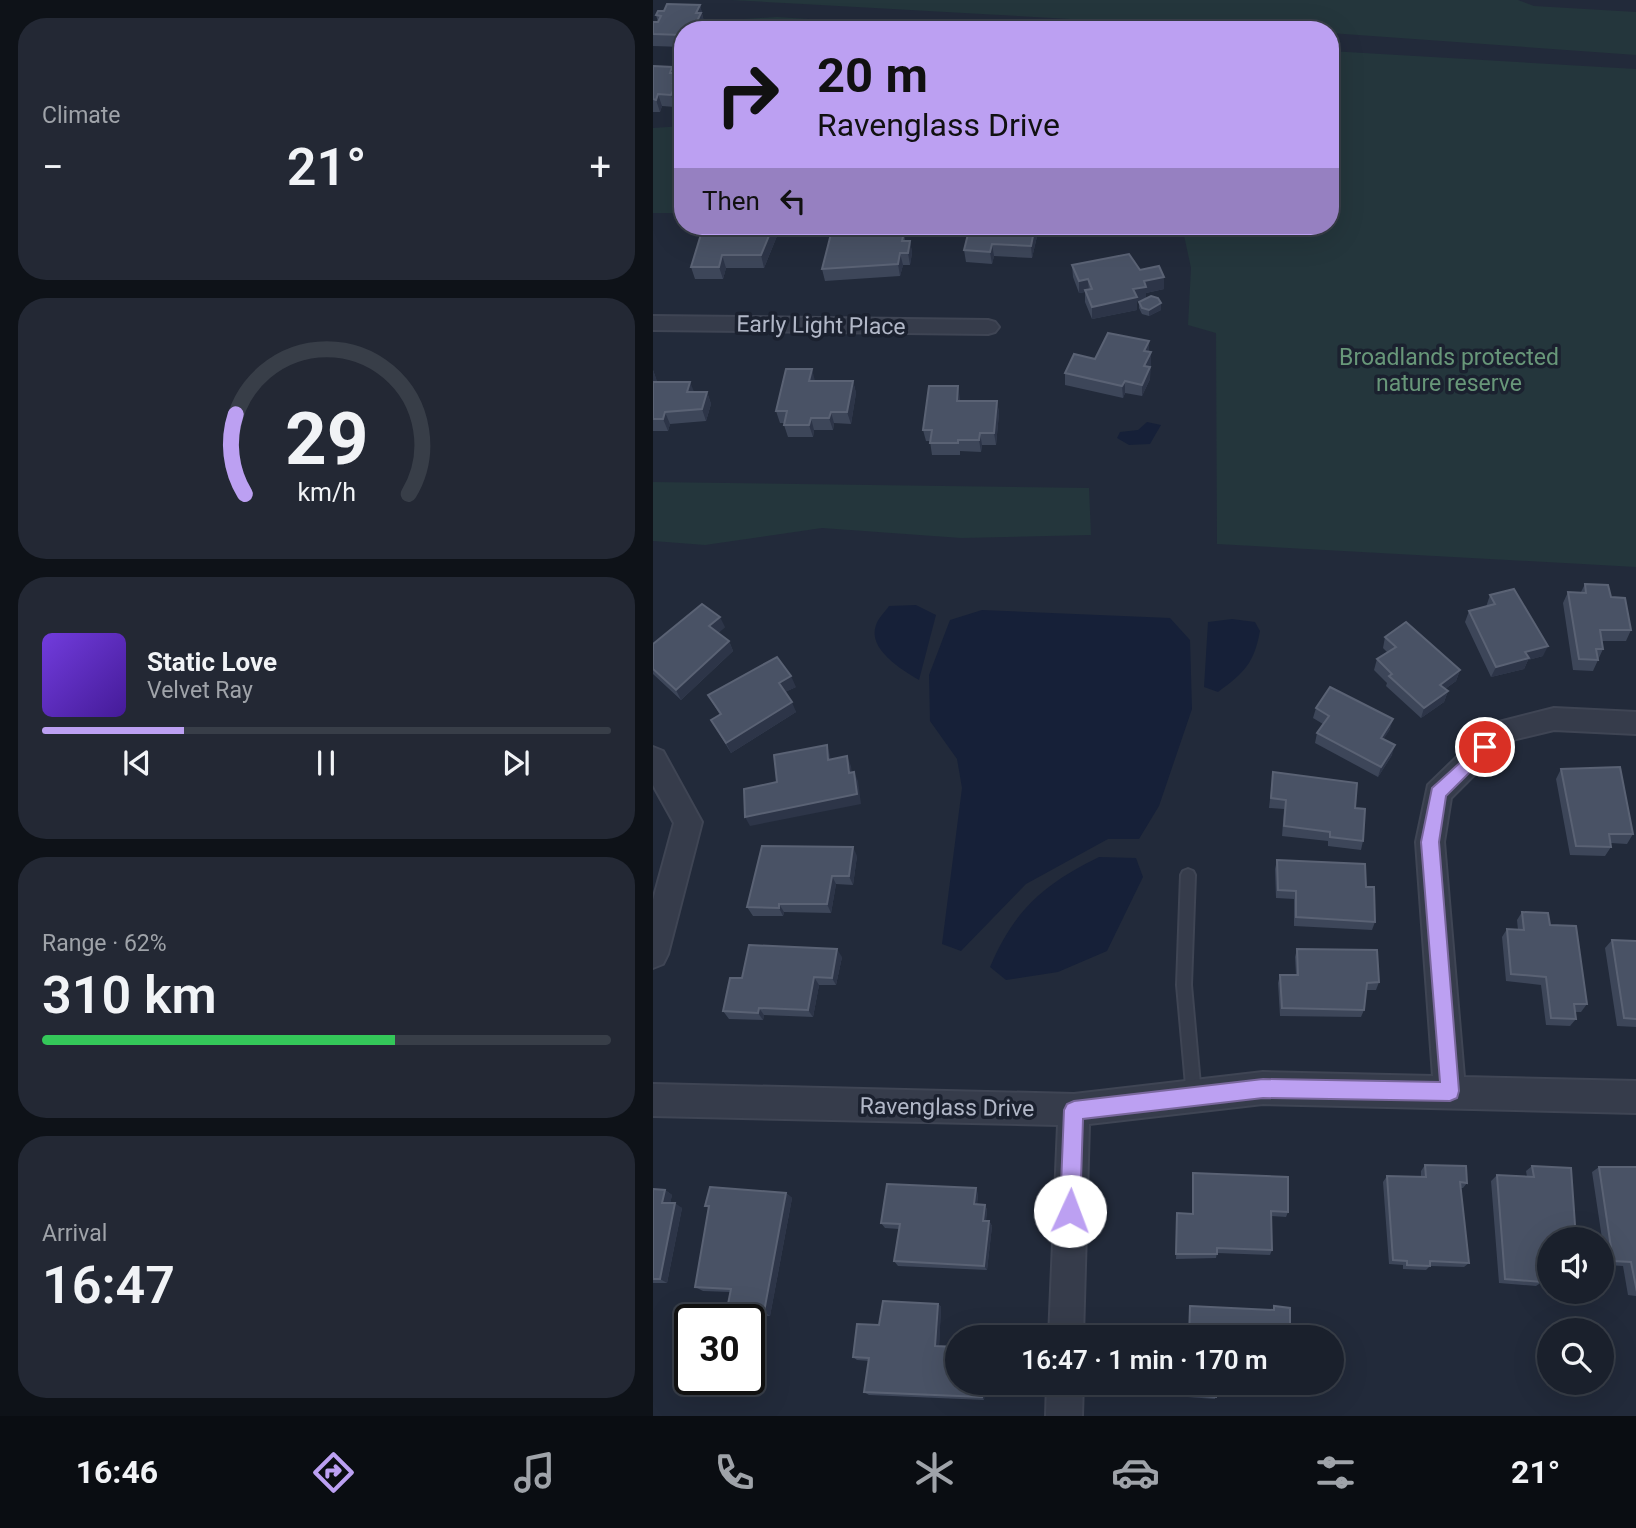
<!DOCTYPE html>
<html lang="en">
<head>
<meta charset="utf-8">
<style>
  body { margin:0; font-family:Roboto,sans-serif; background:#232834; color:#f1f3f6; height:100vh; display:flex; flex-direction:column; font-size:26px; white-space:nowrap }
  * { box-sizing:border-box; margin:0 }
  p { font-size:23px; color:#9fa3a9 }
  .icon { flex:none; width:38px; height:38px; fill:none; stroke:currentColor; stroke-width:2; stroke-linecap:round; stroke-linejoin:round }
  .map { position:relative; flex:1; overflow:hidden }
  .side { display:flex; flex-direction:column; gap:18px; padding:18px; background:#0e1218; width:653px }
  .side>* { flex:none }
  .hud { position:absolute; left:21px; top:21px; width:665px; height:214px; border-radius:28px; box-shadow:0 7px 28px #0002,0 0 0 2px #383e48; background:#bca0f2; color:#111; overflow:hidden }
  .controls { position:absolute; left:884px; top:1227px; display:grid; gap:14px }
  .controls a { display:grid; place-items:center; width:77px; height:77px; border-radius:50%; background:#1a202c; box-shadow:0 7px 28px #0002,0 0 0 2px #383e48; font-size:35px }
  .speed { position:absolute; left:21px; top:1304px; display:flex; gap:14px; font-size:35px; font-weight:700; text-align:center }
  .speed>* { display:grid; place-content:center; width:91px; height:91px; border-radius:50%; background:#1a202c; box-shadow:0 7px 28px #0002,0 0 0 2px #383e48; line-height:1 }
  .speed .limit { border:4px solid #111; border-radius:10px; background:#fff; color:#111 }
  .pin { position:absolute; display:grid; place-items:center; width:60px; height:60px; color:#fff; margin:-30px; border:4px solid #fff; border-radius:50%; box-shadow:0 2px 7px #0007 }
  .me { position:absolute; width:77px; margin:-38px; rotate:2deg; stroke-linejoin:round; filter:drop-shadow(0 0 5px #0008) }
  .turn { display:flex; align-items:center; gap:24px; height:147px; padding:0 28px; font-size:32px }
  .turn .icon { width:91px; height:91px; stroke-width:2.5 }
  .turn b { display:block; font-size:49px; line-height:60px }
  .then { display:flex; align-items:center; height:66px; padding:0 28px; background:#0003; gap:14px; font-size:26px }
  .big { font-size:52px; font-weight:600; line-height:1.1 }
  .side .card { flex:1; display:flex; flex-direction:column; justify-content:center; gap:10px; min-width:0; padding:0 24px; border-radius:28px; background:#232834 }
  .side .dial { align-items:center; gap:0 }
  .dial svg { height:182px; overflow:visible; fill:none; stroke:#383e48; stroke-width:7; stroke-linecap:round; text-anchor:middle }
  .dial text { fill:#f1f3f6; stroke:none }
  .song { display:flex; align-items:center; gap:21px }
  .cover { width:84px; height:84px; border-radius:10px; background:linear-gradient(135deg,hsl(260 70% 55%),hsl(260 70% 35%)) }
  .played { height:7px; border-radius:4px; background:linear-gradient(90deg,#bca0f2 25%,#383e48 25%) }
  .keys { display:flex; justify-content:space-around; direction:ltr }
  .heat { display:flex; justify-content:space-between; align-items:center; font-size:38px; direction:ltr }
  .charge { height:10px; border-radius:5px; background:linear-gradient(90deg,#34c759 62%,#383e48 0) }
  .trip { position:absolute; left:292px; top:1325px; width:399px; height:70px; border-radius:35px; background:#1a202c; box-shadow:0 7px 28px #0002,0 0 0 2px #383e48; font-weight:600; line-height:70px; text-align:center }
  .tabs { display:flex; height:112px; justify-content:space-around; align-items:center; background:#0a0d12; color:#9fa3a9 }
  .tabs .icon { width:49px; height:49px }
  .tabs .on { color:#bca0f2 }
  .tabs b { font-size:32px; color:#f1f3f6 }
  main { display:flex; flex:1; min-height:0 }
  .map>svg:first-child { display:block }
  .green { fill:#24363c }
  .water { fill:#162038 }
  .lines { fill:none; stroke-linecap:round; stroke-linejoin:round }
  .service-casing { stroke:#3f4554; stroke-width:4 }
  .minor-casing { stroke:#3f4554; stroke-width:4 }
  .service { fill:#363c4b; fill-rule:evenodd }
  .minor { fill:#363c4b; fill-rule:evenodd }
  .wall { fill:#3d4659 }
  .shaded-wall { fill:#2d3548 }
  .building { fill:#495265; stroke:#5a6274; stroke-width:2 }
  .route { fill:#bca0f2; stroke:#7a689d; stroke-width:2 }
  .labels { text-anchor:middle; stroke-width:7; stroke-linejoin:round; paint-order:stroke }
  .street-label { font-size:23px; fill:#b1b7c7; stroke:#1b212f }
  .park-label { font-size:23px; fill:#689779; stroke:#1b212f }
</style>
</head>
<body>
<main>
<section class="side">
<div class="card"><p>Climate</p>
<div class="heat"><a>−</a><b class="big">21°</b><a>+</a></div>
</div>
<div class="card dial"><svg viewBox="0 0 100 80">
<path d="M14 69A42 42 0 1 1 86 69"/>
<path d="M14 69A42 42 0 0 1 10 34" stroke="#bca0f2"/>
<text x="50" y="56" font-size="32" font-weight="700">29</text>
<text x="50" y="72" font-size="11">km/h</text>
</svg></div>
<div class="card">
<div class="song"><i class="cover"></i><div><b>Static Love</b><p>Velvet Ray</p></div></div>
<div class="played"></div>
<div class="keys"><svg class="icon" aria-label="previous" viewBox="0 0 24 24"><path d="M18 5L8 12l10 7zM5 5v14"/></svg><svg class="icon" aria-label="pause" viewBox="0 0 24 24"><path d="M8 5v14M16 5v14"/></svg><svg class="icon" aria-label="next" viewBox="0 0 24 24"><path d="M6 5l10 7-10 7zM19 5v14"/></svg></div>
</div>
<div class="card"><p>Range · 62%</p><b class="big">310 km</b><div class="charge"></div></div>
<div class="card"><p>Arrival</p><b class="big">16:47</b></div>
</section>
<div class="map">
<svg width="984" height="1416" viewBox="0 0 984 1416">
  <rect width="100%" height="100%" fill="#222a3a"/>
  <g class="green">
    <polygon points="78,0 865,0 881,6 983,12 983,55 677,33 677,30 615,30"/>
    <polygon points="124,17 330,30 85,30 90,19"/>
    <polygon points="677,51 983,69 983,567 564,544 563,333 535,325 538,268 529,226 677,226"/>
    <polygon points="30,126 30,213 0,213 0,128"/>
    <polygon points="0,482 436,488 438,535 308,538 169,528 52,545 0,541"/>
  </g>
  <g class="water">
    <polygon points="494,422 508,425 497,444 476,445 464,438 467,432 485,430"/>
    <path d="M263,605L283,615L266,680C249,670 214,649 223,625C225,618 233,611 236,606Z"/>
    <polygon points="329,610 517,618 537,640 539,709 506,806 486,839 455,839 373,884 308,951 289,944 309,788 304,759 277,721 276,675 297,620"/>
    <path d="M579,619L602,622L607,631C601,663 592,672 565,692L551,687L555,622Z"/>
    <path d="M446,857L483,858L490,877L454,951L405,972L353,980L337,967C361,910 391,884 446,857Z"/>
  </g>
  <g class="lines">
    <g class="service-casing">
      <polygon id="service" points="535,869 540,871 542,875 538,985 548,1096 546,1101 541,1103 536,1101 534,1096 524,985 528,875 530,871"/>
    </g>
    <g class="minor-casing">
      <g id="minor">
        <polygon points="0,316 335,320 342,322 346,327 342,332 335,334 0,330"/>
        <polygon points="901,708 984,712 984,734 901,730 855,741 798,798 791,842 811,1077 984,1081 984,1113 610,1104 436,1124 430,1337 396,1337 405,1125 0,1116 0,1084 421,1094 610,1072 780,1076 763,842 775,785 838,724"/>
        <polygon points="0,747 10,751 49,822 15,954 10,964 0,968 0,900 21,823 0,785"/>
        <polygon points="394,1382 430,1382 429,1416 393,1416"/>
      </g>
    </g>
    <use href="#service" class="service"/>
    <use href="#minor" class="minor"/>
  </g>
  <g class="wall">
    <polygon points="47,5 53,30 30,30 30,47 0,46 0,22 5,22 3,15 11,11"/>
    <polygon points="0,66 19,67 28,85 26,90 28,95 22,107 9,106 7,112 0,112"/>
    <polygon points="206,226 207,232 218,232 239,226 240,232 251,232 252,241 257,241 259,253 257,265 250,265 247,276 172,281 169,269"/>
    <polygon points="317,226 384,226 385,232 379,258 341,256 339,264 313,262 311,250"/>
    <polygon points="124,236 111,268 73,268 70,279 42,279 38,267"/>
    <polygon points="419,265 487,270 511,289 493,293 493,298 508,310 496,316 489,314 486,308 486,302 492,299 484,301 484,310 439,319 432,302 432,292 426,293 420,277"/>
    <polygon points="496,352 498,352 497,379 489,396 472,393 470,398 412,385 412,373 442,359"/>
    <polygon points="0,370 4,382 41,392 54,392 58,404 53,421 17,424 15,431 0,431"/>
    <polygon points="162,381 200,381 203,393 198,424 181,423 180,430 161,430 160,437 135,437 131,425 132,423 127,423 123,411"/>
    <polygon points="307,398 307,401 344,401 346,413 343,445 329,445 328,452 307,451 307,455 279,455 277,441 273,441 270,430"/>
    <polygon points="932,584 958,597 978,630 973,641 949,641 950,649 940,671 920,670 910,603 915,592 928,592"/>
    <polygon points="837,595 890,656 875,660 871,669 838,677 812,622 816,611 833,607"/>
    <polygon points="72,627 65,633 76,641 80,651 28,700 0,674 0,644"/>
    <polygon points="732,637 807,670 803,681 792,689 795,691 791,702 768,718 733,686 734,683 721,670 724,659 734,652 730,648"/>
    <polygon points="143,687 132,692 143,712 78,753 58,720 67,715 55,695"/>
    <polygon points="663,708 737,729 730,739 739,755 725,777 662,743 664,733 670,724 660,718"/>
    <polygon points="908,769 980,834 974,844 958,843 958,847 952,856 917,855 903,779"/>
    <polygon points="620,772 702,808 710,841 708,850 675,846 675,841 629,836 631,809 616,808"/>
    <polygon points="204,856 200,885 183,884 178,913 131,912 130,916 100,916 94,907"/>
    <polygon points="624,860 713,887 722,922 719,930 641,926 641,899 623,898 622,869"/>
    <polygon points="869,912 897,925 934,1004 928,1012 922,1012 923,1019 917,1026 893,1025 888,985 853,981 849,937 854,929 865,930 864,920"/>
    <polygon points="959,940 984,941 984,1027 964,1026 952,948"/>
    <polygon points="644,949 726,982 723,990 713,990 711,1010 708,1017 627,1016 625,983 627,975 643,975 642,957"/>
    <polygon points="189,957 183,985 166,985 160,1017 111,1015 110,1020 76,1019 70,1011 89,978"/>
    <polygon points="772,1165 814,1183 810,1188 808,1188 816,1263 811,1267 777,1266 773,1270 750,1269 750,1265 736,1264 730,1182 734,1176 768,1177 768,1171"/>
    <polygon points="879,1166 896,1239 896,1266 887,1266 889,1282 883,1286 846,1283 838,1181 844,1175 874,1177 873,1171"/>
    <polygon points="946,1167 984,1167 984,1296 975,1295 970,1266 953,1265 939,1172"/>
    <polygon points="540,1173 635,1212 633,1217 618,1216 619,1250 617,1255 564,1253 563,1258 523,1259 524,1218 539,1214"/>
    <polygon points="0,1188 1,1189 12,1190 19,1195 17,1203 29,1208 14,1283 0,1283"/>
    <polygon points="133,1193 139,1198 117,1316 81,1313 74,1309 77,1292 50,1291 42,1287 56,1208 52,1206"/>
    <polygon points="325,1194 324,1205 332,1205 334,1210 333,1221 336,1221 339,1226 334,1270 245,1266 241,1261 246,1229 232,1228 228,1223"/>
    <polygon points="285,1304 288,1307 286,1346 333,1382 331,1400 216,1395 211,1392 216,1361 204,1360 200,1357 226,1325"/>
    <polygon points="521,1382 622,1394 620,1396 563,1392 562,1399 521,1396"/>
  </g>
  <g class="shaded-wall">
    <polygon points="47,5 50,18 53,30 47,29 43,13"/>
    <polygon points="19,67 23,76 24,73 28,85 26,90 28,95 22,107 18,95 17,73"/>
    <polygon points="5,94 9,106 7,112 3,100"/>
    <polygon points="120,226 121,226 124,236 111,268 108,255"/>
    <polygon points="382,226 384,226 385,232 379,258 378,246"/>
    <polygon points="257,241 259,253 257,265 255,253"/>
    <polygon points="339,244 341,256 339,264 337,252"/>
    <polygon points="247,253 250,265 247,276 245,264"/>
    <polygon points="69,255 73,268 70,279 66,267"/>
    <polygon points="511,277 511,289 493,293 493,299 484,301 484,310 439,319 439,307 480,289 491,281"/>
    <polygon points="435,279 436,292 432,290 432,292 426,293 426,281"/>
    <polygon points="508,303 508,310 496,316 496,310"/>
    <polygon points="496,341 496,353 491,351"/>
    <polygon points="498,352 498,364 491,378 491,366"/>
    <polygon points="497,367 497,379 489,396 489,385"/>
    <polygon points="159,369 162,381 156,381"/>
    <polygon points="0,370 4,381 0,394"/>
    <polygon points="200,381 203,393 198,424 194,412"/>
    <polygon points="472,381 472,393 470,398 469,386"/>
    <polygon points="37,382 42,394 34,392"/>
    <polygon points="305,386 307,398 305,412 304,401"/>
    <polygon points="54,392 58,404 53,421 49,409"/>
    <polygon points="344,401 346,413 343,445 341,433"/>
    <polygon points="12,412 17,424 15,431 10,419"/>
    <polygon points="178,412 181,423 180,430 176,418"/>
    <polygon points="158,418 161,430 160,437 156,425"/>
    <polygon points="327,433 329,445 328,452 326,440"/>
    <polygon points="67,617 72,627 61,637 56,626"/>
    <polygon points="76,641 80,651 28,700 23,690"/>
    <polygon points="895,646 890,656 875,660 871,669 838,677 843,667 872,652"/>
    <polygon points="807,670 803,681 784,695 787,685"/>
    <polygon points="138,676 143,687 130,693 126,683"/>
    <polygon points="795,691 791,702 768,718 771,708"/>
    <polygon points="139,702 143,712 78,753 73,743"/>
    <polygon points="740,719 737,729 725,748 728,738"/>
    <polygon points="174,745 177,755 179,770 175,760"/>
    <polygon points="742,745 739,755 725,777 728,767"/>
    <polygon points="194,756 198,766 200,783 196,773"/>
    <polygon points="201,772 205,781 208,804 97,826 92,817"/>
    <polygon points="200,847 204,856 200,885 196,876"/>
    <polygon points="179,876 183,884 178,913 174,904"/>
    <polygon points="126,904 131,912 130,916 126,908"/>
    <polygon points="184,949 189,957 183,985 179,978"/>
    <polygon points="161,977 166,985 160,1017 155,1010"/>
    <polygon points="106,1008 111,1015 110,1020 105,1013"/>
    <polygon points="323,1188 325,1194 323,1209 321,1204"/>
    <polygon points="12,1190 19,1195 16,1209 9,1203"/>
    <polygon points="133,1193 139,1198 117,1316 111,1312"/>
    <polygon points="22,1203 29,1208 14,1283 7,1279"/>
    <polygon points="332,1205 334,1210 332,1226 330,1221"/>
    <polygon points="336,1221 339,1226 334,1270 331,1266"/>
    <polygon points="285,1304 288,1307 286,1349 282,1346"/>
    <polygon points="330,1382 333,1382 331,1400 329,1397"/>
  </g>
  <g class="building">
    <polygon points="14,4 47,5 43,13 48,13 44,21 51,22 47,30 30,30 29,35 0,34 0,22 5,22 8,16 3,15 5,11 11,11"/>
    <polygon points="0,66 19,67 17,73 24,73 20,83 24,83 18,95 5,94 3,100 0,99"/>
    <polygon points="62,226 120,226 108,255 69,255 66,267 38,267 49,231 60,231"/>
    <polygon points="180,226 204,226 203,231 218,232 219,226 238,226 237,232 251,232 249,241 257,241 255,253 247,253 245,264 169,269"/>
    <polygon points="317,226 382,226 378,246 339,244 337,252 311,250"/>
    <polygon points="476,254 487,270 506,266 511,277 491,281 493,287 480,289 484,297 439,307 432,290 439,289 435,279 426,281 419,265"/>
    <polygon points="498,296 505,298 508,303 496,310 489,308 486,302"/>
    <polygon points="455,333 496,341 491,351 498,352 491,366 497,367 489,385 472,381 469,386 412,373 421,354 442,359"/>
    <polygon points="133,369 159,369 156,381 200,381 194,412 178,412 176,418 158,418 156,425 131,425 134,411 123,411"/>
    <polygon points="0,382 37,382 34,392 54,392 49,409 12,412 10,419 0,419"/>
    <polygon points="276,386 305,386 304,401 344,401 341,433 327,433 326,440 305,440 305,443 277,443 279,430 270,430"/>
    <polygon points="932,584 955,585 958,597 972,598 978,630 947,630 950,649 943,649 945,660 926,659 915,592 933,593"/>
    <polygon points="861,589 895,646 872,652 876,658 843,667 816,611 842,604 837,595"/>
    <polygon points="49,604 67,617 56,626 76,641 23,690 0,669 0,644"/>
    <polygon points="753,622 807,670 787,685 795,691 771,708 736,676 739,674 724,659 743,647 732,637"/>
    <polygon points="124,657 138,676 126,683 139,702 73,743 58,720 68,714 55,695"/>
    <polygon points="677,687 740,719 728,738 742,745 728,767 664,733 676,716 663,708"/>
    <polygon points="174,745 175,760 194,756 196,773 201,772 204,794 92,817 91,789 124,782 121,755"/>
    <polygon points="967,767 980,834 956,834 958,847 923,846 908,769"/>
    <polygon points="620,772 704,783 702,808 712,809 710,841 677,837 677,832 631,826 633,800 618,798"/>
    <polygon points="109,846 200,847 196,876 179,876 174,904 126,904 126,908 94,907"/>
    <polygon points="624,860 712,864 713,887 721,887 722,922 643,917 643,891 625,890"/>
    <polygon points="869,912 895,913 897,925 923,926 934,1004 921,1004 923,1019 898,1018 893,977 858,974 854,929 871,930"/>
    <polygon points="959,940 984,941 984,1019 971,1018"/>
    <polygon points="96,945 184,949 179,978 161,977 155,1010 106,1008 105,1013 70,1011 77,978 89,978"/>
    <polygon points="644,949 724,950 726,982 714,983 711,1010 629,1008 627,975 645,975"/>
    <polygon points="772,1165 813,1166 814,1183 807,1182 816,1263 777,1261 777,1266 754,1265 754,1261 740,1260 734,1176 773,1177"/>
    <polygon points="879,1166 918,1168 923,1239 896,1239 896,1261 887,1261 889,1282 852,1279 844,1175 881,1177"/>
    <polygon points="946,1167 984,1167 984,1292 978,1262 960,1261"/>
    <polygon points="540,1173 635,1177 635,1212 618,1211 619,1250 564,1248 564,1254 523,1254 524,1213 540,1214"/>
    <polygon points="234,1184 323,1188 321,1204 332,1205 330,1221 336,1221 331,1266 241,1261 247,1224 228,1223"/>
    <polygon points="57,1187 133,1193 111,1312 74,1309 78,1289 42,1287 56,1206 52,1206"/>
    <polygon points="0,1189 12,1190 9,1203 22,1203 7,1279 0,1279"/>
    <polygon points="230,1301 285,1304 282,1346 304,1347 304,1382 330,1382 329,1397 211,1392 216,1358 200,1357 204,1324 226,1325"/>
    <polygon points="537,1306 621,1310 621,1306 637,1308 637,1337 536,1337"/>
    <polygon points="522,1382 622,1382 622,1394 563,1390 563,1397 521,1394"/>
  </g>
  <polygon class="route" points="832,740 840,747 837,752 793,796 786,842 806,1091 804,1098 797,1101 610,1098 430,1119 427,1211 424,1218 417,1221 410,1218 407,1211 411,1110 414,1104 421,1101 610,1079 787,1082 768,842 779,788"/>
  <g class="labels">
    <g class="street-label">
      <text transform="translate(168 325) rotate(1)" y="8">Early Light Place</text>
      <text transform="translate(294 1107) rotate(1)" y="8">Ravenglass Drive</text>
    </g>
    <g class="park-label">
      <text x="796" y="365">Broadlands protected<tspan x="796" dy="26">nature reserve</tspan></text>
    </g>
  </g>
</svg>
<div class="controls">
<a><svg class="icon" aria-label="sound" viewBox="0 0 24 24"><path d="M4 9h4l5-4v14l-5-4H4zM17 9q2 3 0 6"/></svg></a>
<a><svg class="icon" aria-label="search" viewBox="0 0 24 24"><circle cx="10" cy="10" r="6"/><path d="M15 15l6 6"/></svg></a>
</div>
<div class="speed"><div class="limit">30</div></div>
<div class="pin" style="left:832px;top:747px;background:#d93025"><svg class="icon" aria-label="arrive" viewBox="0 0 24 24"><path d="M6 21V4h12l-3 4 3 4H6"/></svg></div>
<svg class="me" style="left:417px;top:1211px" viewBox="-20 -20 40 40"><circle r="19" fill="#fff"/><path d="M0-13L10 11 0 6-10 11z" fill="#bca0f2"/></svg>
<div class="trip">16:47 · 1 min · 170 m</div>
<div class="hud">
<div class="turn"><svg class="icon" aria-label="right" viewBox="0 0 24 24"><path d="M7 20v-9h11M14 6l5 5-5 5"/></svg><div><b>20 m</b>Ravenglass Drive</div></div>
<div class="then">Then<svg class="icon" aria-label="left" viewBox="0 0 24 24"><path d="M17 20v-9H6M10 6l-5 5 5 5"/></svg></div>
</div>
</div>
</main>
<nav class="tabs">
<b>16:46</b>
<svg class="icon on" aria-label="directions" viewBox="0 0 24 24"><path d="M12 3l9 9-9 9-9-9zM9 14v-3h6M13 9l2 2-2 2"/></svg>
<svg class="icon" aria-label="music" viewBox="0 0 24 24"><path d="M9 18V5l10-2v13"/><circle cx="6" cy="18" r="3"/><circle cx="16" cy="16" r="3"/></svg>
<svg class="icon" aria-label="phone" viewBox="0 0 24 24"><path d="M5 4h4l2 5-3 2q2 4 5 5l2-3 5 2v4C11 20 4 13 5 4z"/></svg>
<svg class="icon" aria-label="climate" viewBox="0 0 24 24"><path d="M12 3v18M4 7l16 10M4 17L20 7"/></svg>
<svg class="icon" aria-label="car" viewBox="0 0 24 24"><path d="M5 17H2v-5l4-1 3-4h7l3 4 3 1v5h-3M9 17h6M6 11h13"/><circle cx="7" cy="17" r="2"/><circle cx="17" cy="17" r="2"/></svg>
<svg class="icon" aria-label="filters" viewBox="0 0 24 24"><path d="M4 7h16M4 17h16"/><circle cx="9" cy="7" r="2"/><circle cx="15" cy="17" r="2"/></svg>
<b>21°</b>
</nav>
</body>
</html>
